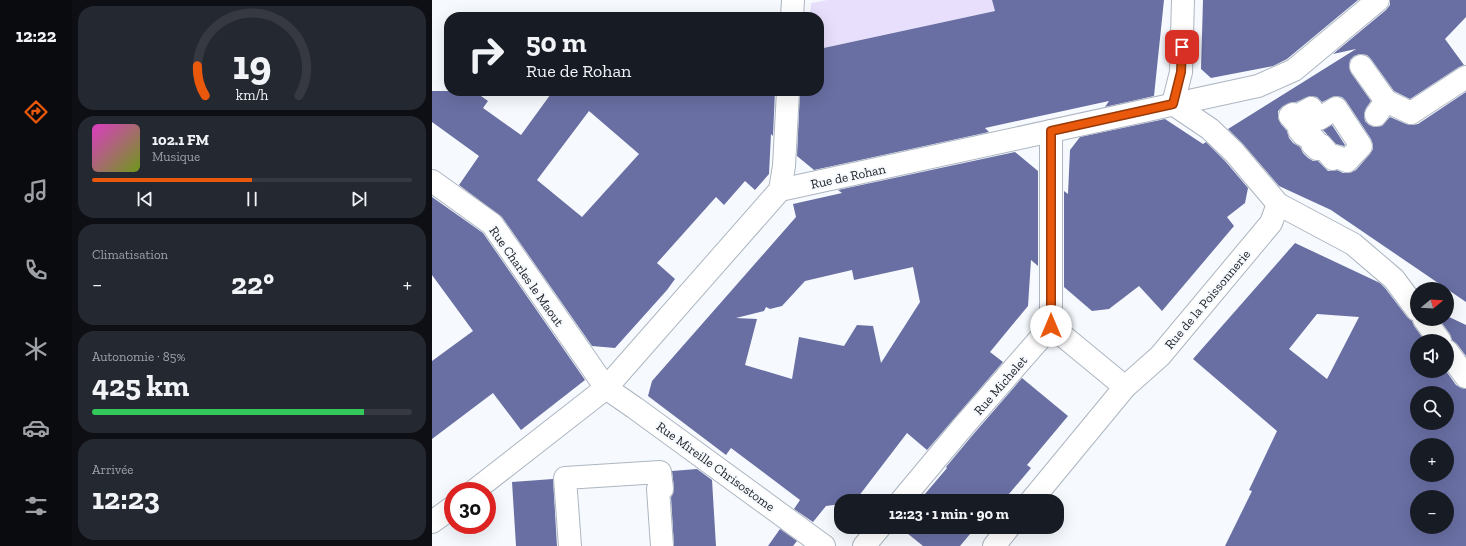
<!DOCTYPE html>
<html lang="fr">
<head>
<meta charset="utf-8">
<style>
  body { margin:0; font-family:"Zilla Slab",serif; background:#242831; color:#f1f3f6; height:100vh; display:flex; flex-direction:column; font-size:15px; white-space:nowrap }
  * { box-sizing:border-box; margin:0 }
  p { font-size:13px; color:#9ea1a6 }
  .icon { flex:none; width:22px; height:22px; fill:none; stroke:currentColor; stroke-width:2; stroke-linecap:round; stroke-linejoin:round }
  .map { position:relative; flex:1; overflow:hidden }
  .sheet { display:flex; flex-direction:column; gap:6px; padding:6px; background:#0d0f14; width:360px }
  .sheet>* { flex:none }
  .hud { position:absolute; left:12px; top:12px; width:380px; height:84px; border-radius:16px; box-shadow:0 4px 16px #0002; background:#171b24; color:#f1f3f6; overflow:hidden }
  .needle { width:26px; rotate:72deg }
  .buttons { position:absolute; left:978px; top:282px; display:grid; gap:8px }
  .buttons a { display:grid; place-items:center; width:44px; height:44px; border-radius:50%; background:#171b24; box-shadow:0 4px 16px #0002; font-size:20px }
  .speed { position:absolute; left:12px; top:482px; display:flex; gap:8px; font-size:20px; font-weight:700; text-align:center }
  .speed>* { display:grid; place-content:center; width:52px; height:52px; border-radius:50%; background:#171b24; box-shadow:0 4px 16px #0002; line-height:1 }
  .speed .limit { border:6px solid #d22; background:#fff; color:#111 }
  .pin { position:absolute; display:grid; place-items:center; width:34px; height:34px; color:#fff; margin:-17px; border-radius:8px; box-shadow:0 2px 6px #0006 }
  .me { position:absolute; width:44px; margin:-22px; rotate:0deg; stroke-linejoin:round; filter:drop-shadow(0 0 3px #0008) }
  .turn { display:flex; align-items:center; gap:14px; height:84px; padding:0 16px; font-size:18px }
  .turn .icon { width:52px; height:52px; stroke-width:2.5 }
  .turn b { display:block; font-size:28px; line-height:34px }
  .big { font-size:30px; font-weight:800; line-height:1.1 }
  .sheet .widget { flex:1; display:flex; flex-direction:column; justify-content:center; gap:6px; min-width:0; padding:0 14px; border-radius:16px; background:#242831 }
  .sheet .dial { align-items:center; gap:0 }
  .dial svg { height:104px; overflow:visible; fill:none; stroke:#363941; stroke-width:7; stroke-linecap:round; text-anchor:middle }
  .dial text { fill:#f1f3f6; stroke:none }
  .song { display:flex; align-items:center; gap:12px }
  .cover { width:48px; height:48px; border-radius:6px; background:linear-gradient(135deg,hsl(310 70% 55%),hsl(80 70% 35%)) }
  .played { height:4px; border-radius:2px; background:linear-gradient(90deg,#ea580c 50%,#363941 50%) }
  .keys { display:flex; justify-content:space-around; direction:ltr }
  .heat { display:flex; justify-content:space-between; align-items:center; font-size:22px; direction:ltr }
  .charge { height:6px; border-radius:3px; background:linear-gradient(90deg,#34c759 85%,#363941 0) }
  .trip { position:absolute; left:402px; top:494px; width:230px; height:40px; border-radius:16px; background:#171b24; box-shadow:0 4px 16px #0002; font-weight:800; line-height:40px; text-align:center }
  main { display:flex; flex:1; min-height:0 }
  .tabs { display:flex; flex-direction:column; width:72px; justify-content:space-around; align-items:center; background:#090b0e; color:#9ea1a6 }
  .tabs .icon { width:28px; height:28px }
  .tabs .selected { color:#ea580c }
  .tabs b { font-size:18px; color:#f1f3f6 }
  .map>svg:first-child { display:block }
  .green { fill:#e8dffc }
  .building { fill:#696fa3; fill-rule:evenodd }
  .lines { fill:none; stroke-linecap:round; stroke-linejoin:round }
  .pedestrian-casing { stroke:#adb6c1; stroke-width:24 }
  .minor-casing { stroke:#adb6c1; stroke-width:24 }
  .tertiary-casing { stroke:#adb6c1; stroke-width:24 }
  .pedestrian { stroke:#fff; stroke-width:22 }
  .minor { stroke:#fff; stroke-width:22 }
  .tertiary { stroke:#fff; stroke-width:22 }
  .route-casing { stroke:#983908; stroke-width:10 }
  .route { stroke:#ea580c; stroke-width:7 }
  .labels { text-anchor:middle; stroke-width:4; stroke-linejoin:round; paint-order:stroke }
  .street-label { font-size:13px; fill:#212428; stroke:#f6fafe }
</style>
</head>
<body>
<main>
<nav class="tabs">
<b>12:22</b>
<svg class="icon selected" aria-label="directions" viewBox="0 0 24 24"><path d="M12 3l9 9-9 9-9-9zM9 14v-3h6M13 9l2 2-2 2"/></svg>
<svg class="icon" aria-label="music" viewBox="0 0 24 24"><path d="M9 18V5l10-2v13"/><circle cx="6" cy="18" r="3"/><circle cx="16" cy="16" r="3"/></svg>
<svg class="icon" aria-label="phone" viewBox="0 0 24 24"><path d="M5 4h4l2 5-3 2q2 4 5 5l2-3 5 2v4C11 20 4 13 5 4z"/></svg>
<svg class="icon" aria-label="climate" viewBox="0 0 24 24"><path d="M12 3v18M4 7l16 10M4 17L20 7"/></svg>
<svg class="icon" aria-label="car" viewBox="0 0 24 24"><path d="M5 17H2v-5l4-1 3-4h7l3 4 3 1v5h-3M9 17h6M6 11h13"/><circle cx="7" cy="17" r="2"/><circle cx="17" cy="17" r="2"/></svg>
<svg class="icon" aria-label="filters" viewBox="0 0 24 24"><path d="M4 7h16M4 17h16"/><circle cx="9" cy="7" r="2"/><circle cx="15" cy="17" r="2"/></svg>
</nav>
<section class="sheet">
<div class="widget dial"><svg viewBox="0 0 100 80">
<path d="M14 69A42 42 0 1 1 86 69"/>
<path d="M14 69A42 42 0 0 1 8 46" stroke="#ea580c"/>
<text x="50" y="56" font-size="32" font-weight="700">19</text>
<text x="50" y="72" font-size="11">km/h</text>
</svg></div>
<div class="widget">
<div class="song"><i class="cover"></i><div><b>102.1 FM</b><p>Musique</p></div></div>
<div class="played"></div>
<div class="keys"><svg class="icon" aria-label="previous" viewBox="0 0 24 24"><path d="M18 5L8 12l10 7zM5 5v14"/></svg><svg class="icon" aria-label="pause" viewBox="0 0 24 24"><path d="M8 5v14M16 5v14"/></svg><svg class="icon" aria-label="next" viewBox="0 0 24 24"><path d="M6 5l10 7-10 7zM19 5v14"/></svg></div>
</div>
<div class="widget"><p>Climatisation</p>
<div class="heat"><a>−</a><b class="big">22°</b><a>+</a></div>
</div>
<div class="widget"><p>Autonomie · 85%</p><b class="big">425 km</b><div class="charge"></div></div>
<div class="widget"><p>Arrivée</p><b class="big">12:23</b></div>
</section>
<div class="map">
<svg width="1034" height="546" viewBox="0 0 1034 546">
  <rect width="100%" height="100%" fill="#f6fafe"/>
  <polygon class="green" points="395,0 560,0 563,11 387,49 387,17 378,17 379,3"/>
  <g class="building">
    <polygon points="560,0 732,0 722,96 673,107 677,101 553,128 557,132 382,170 365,156 368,91 387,91 387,49 563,11"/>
    <polygon points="771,0 926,0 855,59 841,66 779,78 769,69"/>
    <path d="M958,0H1034V17L1013,39L1032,65L1027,67L978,99L962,91L939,59L935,55L928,54L922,56L918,60L917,67L919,73L939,101L934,108L932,114L933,121L937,125L942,127L950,126L958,117L974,124L980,125L986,124L1034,92V302L899,210L847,186L811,144L796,129L924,49L901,54L954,10L958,5ZM878,96L885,97L890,102L903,96L910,97L914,101L939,139L941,145V149L938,154L924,170L918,173H911L905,170L896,171L886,161H881L876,158L871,153L868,147L861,143L857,138L855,131L849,124L846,118V111L851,106L860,102H864Z"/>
    <path d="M0,91H42L56,101L51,108L89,135L121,91H343L341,136L339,134L337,174L323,190L313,181L292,205L284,197L225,263L243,279L235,290L183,348L160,346L70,217L27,185L47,156L0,122ZM157,111L207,154L150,217L105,180Z"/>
    <polygon points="733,119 771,144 774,142 793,161 816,188 813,203 795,217 802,226 730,311 707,286 677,309 660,311 632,287 632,191 636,194 638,150 648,137"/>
    <polygon points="900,125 913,145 912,146 904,144 891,130"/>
    <path d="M583,152L606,171V266L599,260L596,306L558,352L571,362L495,450L475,433L423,501H409V504L394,506L381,522L362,509L368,500L299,448L294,455L216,396L220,381L364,217L361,204L410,193L406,190ZM481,267L488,302L449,363L441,326L425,325L412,346L367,337L360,379L313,365L325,319L304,318L332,311L334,307L338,309L350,306L373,281L420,270L422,280Z"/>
    <polygon points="0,197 51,233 153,380 89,430 61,393 0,439 0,361 41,331 0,275"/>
    <path d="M863,243L948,283L953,288L975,317L980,321L982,326L993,341H985V371H1014L1024,385L1029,388L1034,389V546H793L820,491L817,490L845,431L761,359ZM885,314L927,317L895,379L857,349ZM985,393H1015V423H985ZM985,445H1015V475H985ZM985,497H1015V527H985Z"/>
    <polygon points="1015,316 1034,325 1034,356 1025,344 1020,340 1018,334 1007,319 1015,319"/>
    <polygon points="590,378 636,416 595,465 599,468 571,501 487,501 515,468 514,467 539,437"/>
    <polygon points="265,469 280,480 284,546 242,546 239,497 241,494 242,488 240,471"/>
    <polygon points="121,479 125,546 84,546 80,482"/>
    <polygon points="480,527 544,527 528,546 491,546 475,533"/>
    <polygon points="348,529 365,541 361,546 336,546"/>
  </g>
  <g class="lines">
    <g class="pedestrian-casing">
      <g id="pedestrian">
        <polyline points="929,66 954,101 944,115"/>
        <polyline points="954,101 979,113 1034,77"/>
        <polyline points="741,104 778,129 802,152 846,204 921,244 962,279 985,310"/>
        <polygon points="879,108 887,119 904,108 929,146 915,161 903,156 901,159 889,145 885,149 880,144 883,140 875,132 871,135 867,130 869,128 858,116 861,114 863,117"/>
        <polyline points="992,319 1008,341"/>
        <polyline points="619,326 693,387"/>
        <polyline points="1015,351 1034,377"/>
        <polyline points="599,501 693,387 728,356 839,223 846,204"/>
        <polyline points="138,546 133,478 228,472 230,489 226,489 230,546"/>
        <polyline points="562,546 577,527"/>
      </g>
    </g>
    <g class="minor-casing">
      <g id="minor">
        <polyline points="741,104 749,72 751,0"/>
        <polyline points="0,181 60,224 174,388 203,408 392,546"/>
        <polyline points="348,190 826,86 862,70 946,0"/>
        <polyline points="469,501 529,429 619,326 619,131"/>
        <polyline points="432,546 448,527"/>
      </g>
    </g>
    <g class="tertiary-casing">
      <g id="tertiary">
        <polyline points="360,17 361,0"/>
        <polyline points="42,491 174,388 348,190 352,166 356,91"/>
        <polyline points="0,522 21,507"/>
      </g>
    </g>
    <use href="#pedestrian" class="pedestrian"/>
    <use href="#minor" class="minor"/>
    <use href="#tertiary" class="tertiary"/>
  </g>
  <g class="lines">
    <g class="route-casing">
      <polyline id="route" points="619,326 619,131 741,104 749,72 750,47"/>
    </g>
    <use href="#route" class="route"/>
  </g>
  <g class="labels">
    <g class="street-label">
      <text transform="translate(416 176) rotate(-12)" y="5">Rue de Rohan</text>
      <text transform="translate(95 276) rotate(55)" y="5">Rue Charles le Maout</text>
      <text transform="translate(775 299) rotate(-50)" y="5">Rue de la Poissonnerie</text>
      <text transform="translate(568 385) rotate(-49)" y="5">Rue Michelet</text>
      <text transform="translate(284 466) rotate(36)" y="5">Rue Mireille Chrisostome</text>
    </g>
  </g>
</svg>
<div class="buttons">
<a><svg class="needle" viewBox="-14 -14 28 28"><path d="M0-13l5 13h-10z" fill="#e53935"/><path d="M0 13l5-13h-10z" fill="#9ea1a6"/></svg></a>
<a><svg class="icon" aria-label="sound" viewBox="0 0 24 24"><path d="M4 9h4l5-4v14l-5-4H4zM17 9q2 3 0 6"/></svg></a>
<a><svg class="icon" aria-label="search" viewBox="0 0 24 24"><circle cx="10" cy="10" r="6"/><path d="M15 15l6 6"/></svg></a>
<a>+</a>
<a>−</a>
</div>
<div class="speed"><div class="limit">30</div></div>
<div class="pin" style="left:750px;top:47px;background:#d93025"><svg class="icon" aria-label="arrive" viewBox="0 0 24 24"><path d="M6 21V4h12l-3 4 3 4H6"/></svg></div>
<svg class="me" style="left:619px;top:326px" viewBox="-20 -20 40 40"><circle r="19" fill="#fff"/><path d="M0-13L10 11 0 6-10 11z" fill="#ea580c"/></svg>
<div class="trip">12:23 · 1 min · 90 m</div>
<div class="hud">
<div class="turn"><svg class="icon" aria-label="right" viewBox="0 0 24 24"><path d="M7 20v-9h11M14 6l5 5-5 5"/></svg><div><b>50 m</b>Rue de Rohan</div></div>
</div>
</div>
</main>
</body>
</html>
